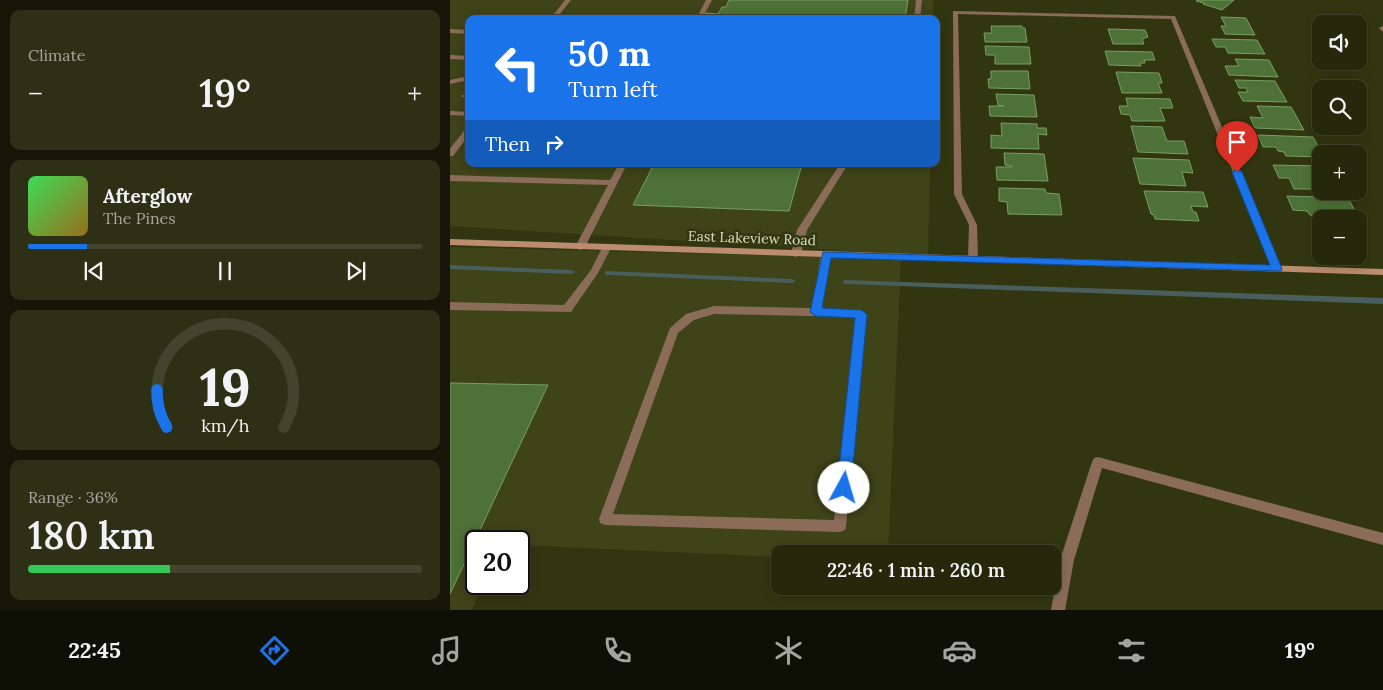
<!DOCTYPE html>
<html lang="en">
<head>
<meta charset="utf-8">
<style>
  body { margin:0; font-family:Lora,serif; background:#2e3015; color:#f1f3f6; height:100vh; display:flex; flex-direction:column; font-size:19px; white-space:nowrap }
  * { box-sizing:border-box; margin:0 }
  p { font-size:16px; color:#a4a69d }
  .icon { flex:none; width:28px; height:28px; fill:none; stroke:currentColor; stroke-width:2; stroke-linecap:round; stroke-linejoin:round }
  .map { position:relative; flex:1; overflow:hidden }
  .details { display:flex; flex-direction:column; gap:10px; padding:10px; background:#151607; width:450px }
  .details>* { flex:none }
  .guide { position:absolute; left:15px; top:15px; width:475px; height:152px; border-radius:10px; box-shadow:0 2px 12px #0003,0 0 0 1px #42442d; background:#1a73e8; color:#fff; overflow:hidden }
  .tools { position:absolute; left:862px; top:15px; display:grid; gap:10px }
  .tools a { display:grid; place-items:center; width:55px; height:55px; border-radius:10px; background:#26280c; box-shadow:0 2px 12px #0003,0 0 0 1px #42442d; font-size:25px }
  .speed { position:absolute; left:15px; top:530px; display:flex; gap:10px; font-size:25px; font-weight:700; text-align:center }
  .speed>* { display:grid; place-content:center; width:65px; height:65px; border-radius:50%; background:#26280c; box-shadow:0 2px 12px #0003,0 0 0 1px #42442d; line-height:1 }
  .speed .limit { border:2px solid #111; border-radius:8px; background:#fff; color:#111 }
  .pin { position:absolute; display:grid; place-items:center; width:42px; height:42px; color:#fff; margin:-51px -21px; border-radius:50% 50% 50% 0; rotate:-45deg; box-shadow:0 0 5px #0007 }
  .pin .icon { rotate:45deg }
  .me { position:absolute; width:55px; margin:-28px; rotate:6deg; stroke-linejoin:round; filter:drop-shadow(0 0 4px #0008) }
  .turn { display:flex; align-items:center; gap:18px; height:105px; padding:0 20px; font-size:22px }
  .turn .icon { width:65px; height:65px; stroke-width:2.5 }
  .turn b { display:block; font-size:35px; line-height:42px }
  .then { display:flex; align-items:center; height:48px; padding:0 20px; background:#0003; gap:10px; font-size:19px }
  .big { font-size:38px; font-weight:600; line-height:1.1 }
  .details .widget { flex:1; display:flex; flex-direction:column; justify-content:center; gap:8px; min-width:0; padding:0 18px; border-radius:10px; background:#2e3015 }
  .details .dial { align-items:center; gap:0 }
  .dial svg { height:130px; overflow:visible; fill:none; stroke:#42442d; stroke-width:7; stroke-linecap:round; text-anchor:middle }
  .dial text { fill:#f1f3f6; stroke:none }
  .song { display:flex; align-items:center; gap:15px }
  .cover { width:60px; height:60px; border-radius:8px; background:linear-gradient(135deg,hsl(130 70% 55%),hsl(40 70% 35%)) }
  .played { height:5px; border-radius:2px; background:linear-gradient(90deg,#1a73e8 15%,#42442d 15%) }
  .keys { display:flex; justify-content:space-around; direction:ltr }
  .heat { display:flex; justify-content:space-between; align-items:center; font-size:28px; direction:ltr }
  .charge { height:8px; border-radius:4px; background:linear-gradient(90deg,#34c759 36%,#42442d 0) }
  .trip { position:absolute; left:321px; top:545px; width:290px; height:50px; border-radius:10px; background:#26280c; box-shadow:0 2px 12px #0003,0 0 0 1px #42442d; font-weight:600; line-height:50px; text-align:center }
  .menu { display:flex; height:80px; justify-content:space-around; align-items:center; background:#0f1005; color:#a4a69d }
  .menu .icon { width:35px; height:35px }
  .menu .current { color:#1a73e8 }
  .menu b { font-size:22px; color:#f1f3f6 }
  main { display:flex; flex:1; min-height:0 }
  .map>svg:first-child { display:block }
  .built { fill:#3e4318 }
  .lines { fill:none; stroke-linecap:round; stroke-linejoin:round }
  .stream { fill:#495e5d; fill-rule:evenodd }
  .building { fill:#4d7136; stroke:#799f63 }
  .lane { fill:#8a6c59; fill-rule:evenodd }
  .street { fill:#8a6c59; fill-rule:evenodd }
  .secondary { fill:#bb8c6d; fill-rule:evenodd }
  .route { fill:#1a73e8; stroke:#114b97 }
  .labels { text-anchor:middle; stroke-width:5; stroke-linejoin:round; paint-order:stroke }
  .street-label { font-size:14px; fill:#dae0bc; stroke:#323610 }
</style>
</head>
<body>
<main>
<section class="details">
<div class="widget"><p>Climate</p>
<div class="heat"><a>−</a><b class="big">19°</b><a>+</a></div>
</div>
<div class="widget">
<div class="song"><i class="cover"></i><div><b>Afterglow</b><p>The Pines</p></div></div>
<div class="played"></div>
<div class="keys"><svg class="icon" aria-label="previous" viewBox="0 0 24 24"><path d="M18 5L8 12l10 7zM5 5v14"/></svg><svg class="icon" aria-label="pause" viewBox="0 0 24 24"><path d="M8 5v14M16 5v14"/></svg><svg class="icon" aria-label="next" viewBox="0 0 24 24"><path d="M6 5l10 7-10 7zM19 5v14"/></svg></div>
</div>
<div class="widget dial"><svg viewBox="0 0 100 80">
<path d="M14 69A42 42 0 1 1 86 69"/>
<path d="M14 69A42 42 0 0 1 8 46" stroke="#1a73e8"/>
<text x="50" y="56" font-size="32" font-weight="700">19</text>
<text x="50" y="72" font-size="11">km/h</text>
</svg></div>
<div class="widget"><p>Range · 36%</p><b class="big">180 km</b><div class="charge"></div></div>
</section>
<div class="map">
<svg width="933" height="610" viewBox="0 0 933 610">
  <rect width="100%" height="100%" fill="#323610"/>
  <g class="built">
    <polygon points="0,0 483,0 483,19 19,19 19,164 480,164 478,256 0,226"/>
    <polygon points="0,247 451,259 438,554 330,554 330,557 69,545 69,541 26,541 26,584 34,584 22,610 0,610"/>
  </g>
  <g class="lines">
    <g class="stream">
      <polygon points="0,265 121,270 125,272 121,274 0,269"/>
      <polygon points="156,271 342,279 346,281 342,283 159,275 156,275 155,273"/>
      <polygon points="394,280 933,298 933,304 397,284 394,284 393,282"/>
    </g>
  </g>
  <g class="building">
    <polygon points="279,0 458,0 455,19 253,19 256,13 268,14 272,7 276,7"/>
    <polygon points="748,0 784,0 772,10 753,4 754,3 746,1"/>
    <polygon points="771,17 796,18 805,35 775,34 771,26 776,26"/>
    <polygon points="541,26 572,26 572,28 575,28 577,42 535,42 534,33 542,33"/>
    <polygon points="658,29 695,30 698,37 692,39 694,44 663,44"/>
    <polygon points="762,39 807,40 815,54 778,53 775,47 766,47"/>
    <polygon points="535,46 579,47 581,64 545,64 545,55 536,55"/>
    <polygon points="655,51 702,52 705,60 694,60 695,63 690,63 691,66 659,65"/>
    <polygon points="785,59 819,60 828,77 779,75 775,66 789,66"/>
    <polygon points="541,71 578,71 580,89 539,88 538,79 541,79"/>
    <polygon points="666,72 709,73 712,83 708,83 712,93 672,93"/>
    <polygon points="785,80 825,81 837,102 793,101 788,92 798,92 796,88 789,88"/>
    <polygon points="546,94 584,95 587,117 540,116 539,106 554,106 548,105"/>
    <polygon points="676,98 720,99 723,108 710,108 715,121 682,121 680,115 671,114 669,106 678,106"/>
    <polygon points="807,106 841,107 854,130 805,128 800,117 813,118"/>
    <polygon points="551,123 587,124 587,128 596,128 597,135 588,134 589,149 541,148 541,135 552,136"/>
    <polygon points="681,126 712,127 717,141 734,141 738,154 688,152"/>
    <polygon points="808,135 863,137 872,154 871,157 836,156 834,152 828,151 826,147 813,147"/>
    <polygon points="554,153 594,154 598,181 547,180 546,167 562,167 562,166 555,165"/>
    <polygon points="683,158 739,160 743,173 732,172 736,186 690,184"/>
    <polygon points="204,164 352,164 339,211 183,205"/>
    <polygon points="823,165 871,166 871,189 844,189 839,178 829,178"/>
    <polygon points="549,188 595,189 596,193 609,194 612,215 558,214 557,202 549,201"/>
    <polygon points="694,191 753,192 758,207 741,206 743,212 746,212 749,221 705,219 704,215 701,214"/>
    <polygon points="837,196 898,198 911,222 909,222 909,219 871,219 870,221 867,216 860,215 857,211 843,210"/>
    <polygon points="0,383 98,385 0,594"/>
  </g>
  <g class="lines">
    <g class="lane">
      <polygon points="115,0 121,0 106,19 100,19"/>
      <polygon points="256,0 262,0 252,19 246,19"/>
      <polygon points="466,0 472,0 470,19 464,19"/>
      <polygon points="0,29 19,30 19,34 0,33"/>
      <polygon points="0,55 19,56 19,60 0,59"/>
      <polygon points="19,76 19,80 0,84 0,80"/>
      <polygon points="19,93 19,97 15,98 11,96"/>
      <polygon points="0,111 19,112 19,116 0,115"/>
      <polygon points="16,128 19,128 19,135 3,156 0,156 0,149"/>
      <polygon points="169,164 177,164 135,247 130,250 125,247 158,185 0,181 0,175 160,180"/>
      <polygon points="390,164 398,164 357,230 351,254 346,257 343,256 341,254 347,230"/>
      <polygon points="156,245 161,248 148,273 121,312 0,310 0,302 114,305 141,270 153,246"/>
      <path d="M376,252L381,255L372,309L411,310L416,314L396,526L395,530L390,532L155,525L150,523L149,519L220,328L236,314L264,306L362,308L371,255ZM264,314L406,317L384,520L163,514L228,333L244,320Z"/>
      <polygon points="648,457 933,533 933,545 652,468 624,560 615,610 601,610 610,560 642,462 644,458"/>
    </g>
    <g class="street">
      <polygon points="503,11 725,16 832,269 830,271 824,271 822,269 721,19 508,14 512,194 527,225 528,259 526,261 520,261 518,259 519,225 504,194"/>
      <polygon points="933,26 933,32 929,28"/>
    </g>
    <polygon class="secondary" points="0,239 933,269 933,275 0,245"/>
  </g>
  <polygon class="route" points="787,169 792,172 832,269 831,271 381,258 372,308 411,310 417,314 401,488 399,492 394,494 389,492 387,488 405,318 366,316 360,312 373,252 820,265 782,172"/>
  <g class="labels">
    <g class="street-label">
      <text transform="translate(302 238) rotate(2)" y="5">East Lakeview Road</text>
    </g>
  </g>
</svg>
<div class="tools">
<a><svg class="icon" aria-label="sound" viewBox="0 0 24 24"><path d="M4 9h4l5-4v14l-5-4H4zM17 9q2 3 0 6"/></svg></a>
<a><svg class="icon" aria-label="search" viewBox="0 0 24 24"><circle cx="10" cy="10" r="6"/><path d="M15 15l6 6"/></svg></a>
<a>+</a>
<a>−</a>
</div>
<div class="speed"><div class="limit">20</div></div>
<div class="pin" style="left:787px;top:172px;background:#d93025"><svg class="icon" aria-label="arrive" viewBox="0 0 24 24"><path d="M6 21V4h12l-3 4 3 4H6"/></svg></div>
<svg class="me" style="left:394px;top:488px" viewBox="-20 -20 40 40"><circle r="19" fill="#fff"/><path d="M0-13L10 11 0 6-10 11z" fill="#1a73e8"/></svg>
<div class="trip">22:46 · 1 min · 260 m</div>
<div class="guide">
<div class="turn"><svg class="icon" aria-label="left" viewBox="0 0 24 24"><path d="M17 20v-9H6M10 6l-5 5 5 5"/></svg><div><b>50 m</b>Turn left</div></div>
<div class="then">Then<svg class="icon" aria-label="right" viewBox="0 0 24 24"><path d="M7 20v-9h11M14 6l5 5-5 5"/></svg></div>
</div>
</div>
</main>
<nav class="menu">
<b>22:45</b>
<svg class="icon current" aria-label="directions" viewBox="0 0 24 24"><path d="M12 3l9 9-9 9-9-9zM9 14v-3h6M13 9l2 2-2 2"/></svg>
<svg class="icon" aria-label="music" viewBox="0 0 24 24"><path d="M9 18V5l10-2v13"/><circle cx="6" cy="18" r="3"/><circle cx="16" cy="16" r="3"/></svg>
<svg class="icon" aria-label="phone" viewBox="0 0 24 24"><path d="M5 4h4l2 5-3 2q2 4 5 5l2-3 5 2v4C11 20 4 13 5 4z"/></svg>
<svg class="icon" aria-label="climate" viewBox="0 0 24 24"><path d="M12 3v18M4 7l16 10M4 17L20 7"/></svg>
<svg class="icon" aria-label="car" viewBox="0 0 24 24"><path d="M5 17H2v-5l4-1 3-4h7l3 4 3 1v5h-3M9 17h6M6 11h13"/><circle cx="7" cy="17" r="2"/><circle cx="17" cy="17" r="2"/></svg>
<svg class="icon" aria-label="filters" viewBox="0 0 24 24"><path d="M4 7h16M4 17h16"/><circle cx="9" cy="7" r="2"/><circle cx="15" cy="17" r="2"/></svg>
<b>19°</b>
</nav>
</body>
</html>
